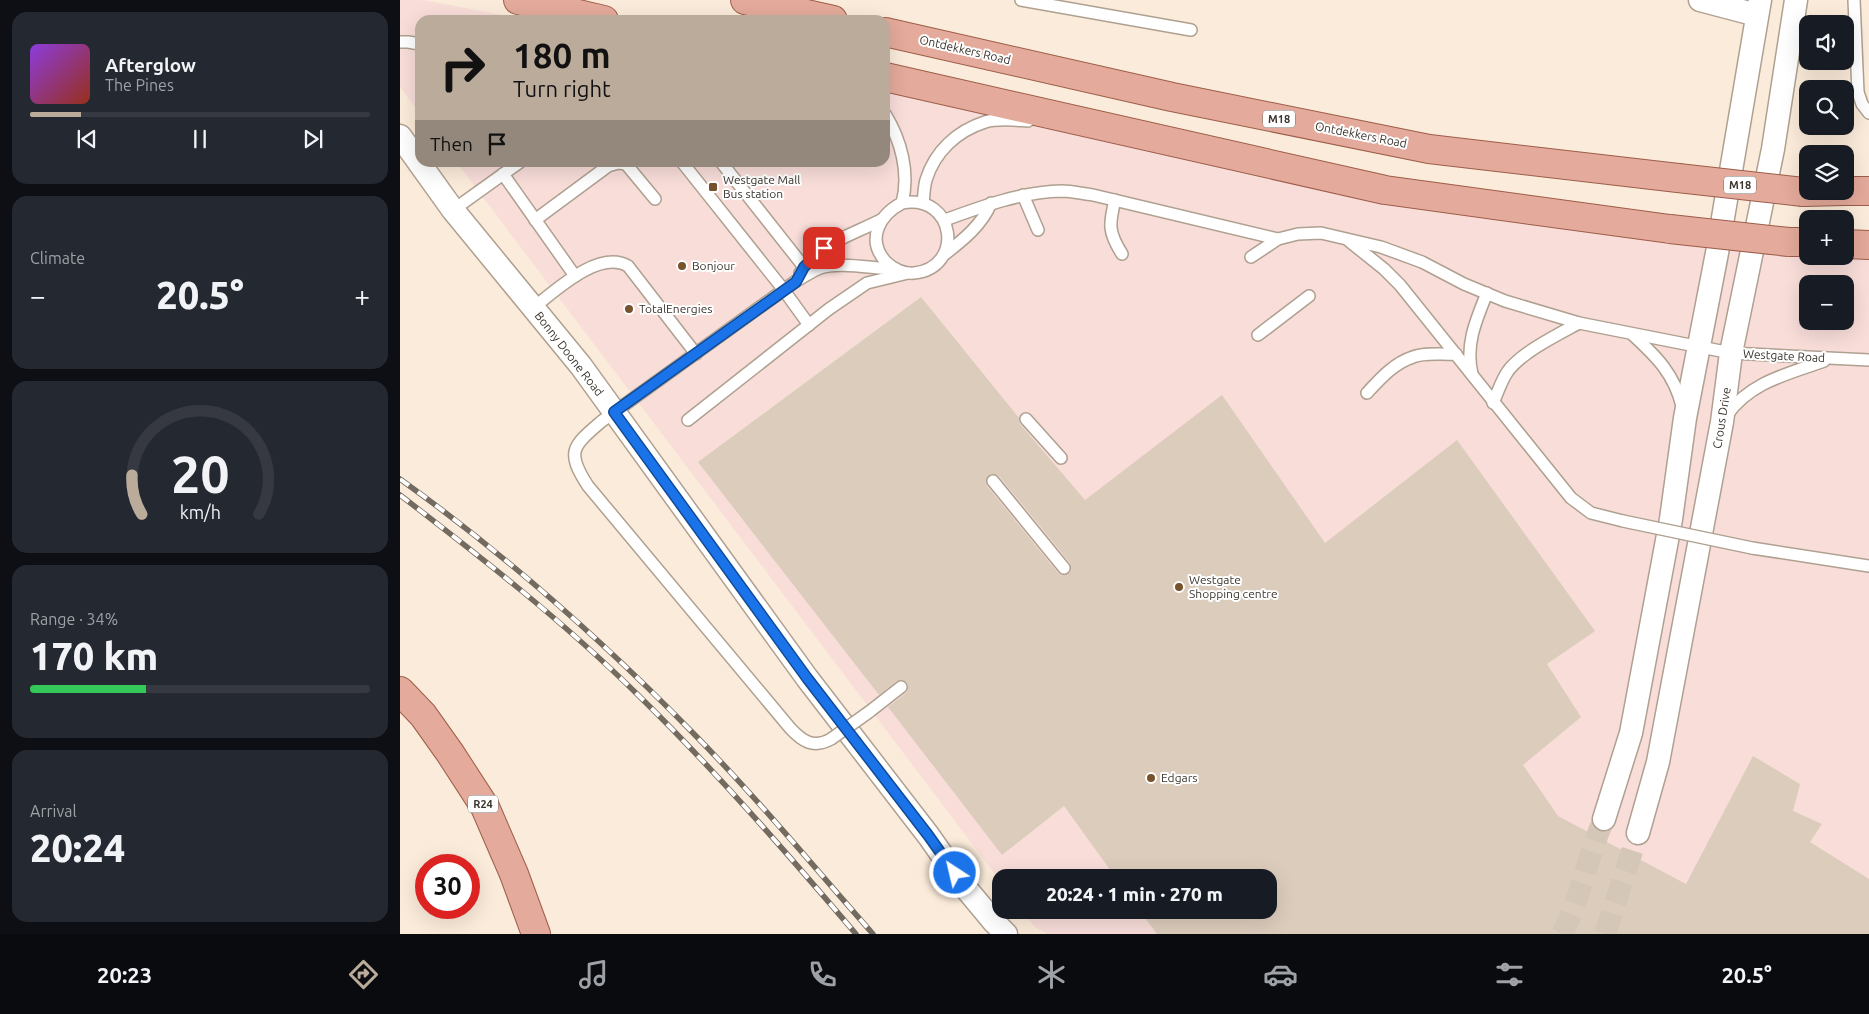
<!DOCTYPE html>
<html lang="en">
<head>
<meta charset="utf-8">
<style>
  body { margin:0; font-family:Ubuntu,sans-serif; background:#242831; color:#f1f3f6; height:100vh; display:flex; flex-direction:column; font-size:19px; white-space:nowrap }
  * { box-sizing:border-box; margin:0 }
  p { font-size:16px; color:#9ea1a6 }
  .icon { flex:none; width:28px; height:28px; fill:none; stroke:currentColor; stroke-width:2; stroke-linecap:round; stroke-linejoin:round }
  .map { position:relative; flex:1; overflow:hidden }
  .side { display:flex; flex-direction:column; gap:12px; padding:12px; background:#0d0f14; width:400px }
  .side>* { flex:none }
  .hud { position:absolute; left:15px; top:15px; width:475px; height:152px; border-radius:15px; box-shadow:0 5px 20px #0002; background:#baab9b; color:#111; overflow:hidden }
  .controls { position:absolute; left:1399px; top:15px; display:grid; gap:10px }
  .controls a { display:grid; place-items:center; width:55px; height:55px; border-radius:10px; background:#171b24; box-shadow:0 5px 20px #0002; font-size:25px }
  .speed { position:absolute; left:15px; top:854px; display:flex; gap:10px; font-size:25px; font-weight:700; text-align:center }
  .speed>* { display:grid; place-content:center; width:65px; height:65px; border-radius:50%; background:#171b24; box-shadow:0 5px 20px #0002; line-height:1 }
  .speed .limit { border:8px solid #d22; background:#fff; color:#111 }
  .pin { position:absolute; display:grid; place-items:center; width:42px; height:42px; color:#fff; margin:-21px; border-radius:10px; box-shadow:0 2px 8px #0006 }
  .me { position:absolute; width:55px; margin:-28px; rotate:325deg; stroke-linejoin:round; filter:drop-shadow(0 0 4px #0008) }
  .turn { display:flex; align-items:center; gap:18px; height:105px; padding:0 15px; font-size:22px }
  .turn .icon { width:65px; height:65px; stroke-width:2.5 }
  .turn b { display:block; font-size:35px; line-height:42px }
  .then { display:flex; align-items:center; height:48px; padding:0 15px; background:#0003; gap:10px; font-size:19px }
  .big { font-size:38px; font-weight:800; line-height:1.1 }
  .side .tile { flex:1; display:flex; flex-direction:column; justify-content:center; gap:8px; min-width:0; padding:0 18px; border-radius:15px; background:#242831 }
  .side .dial { align-items:center; gap:0 }
  .dial svg { height:130px; overflow:visible; fill:none; stroke:#363941; stroke-width:7; stroke-linecap:round; text-anchor:middle }
  .dial text { fill:#f1f3f6; stroke:none }
  .song { display:flex; align-items:center; gap:15px }
  .cover { width:60px; height:60px; border-radius:8px; background:linear-gradient(135deg,hsl(270 70% 55%),hsl(10 70% 35%)) }
  .played { height:5px; border-radius:2px; background:linear-gradient(90deg,#baab9b 15%,#363941 15%) }
  .keys { display:flex; justify-content:space-around; direction:ltr }
  .heat { display:flex; justify-content:space-between; align-items:center; font-size:28px; direction:ltr }
  .charge { height:8px; border-radius:4px; background:linear-gradient(90deg,#34c759 34%,#363941 0) }
  .trip { position:absolute; left:592px; top:869px; width:285px; height:50px; border-radius:15px; background:#171b24; box-shadow:0 5px 20px #0002; font-weight:800; line-height:50px; text-align:center }
  .dock { display:flex; height:80px; justify-content:space-around; align-items:center; background:#090b0e; color:#9ea1a6 }
  .dock .icon { width:35px; height:35px }
  .dock .selected { color:#baab9b }
  .dock b { font-size:22px; color:#f1f3f6 }
  main { display:flex; flex:1; min-height:0 }
  .map>svg:first-child { display:block }
  .commercial { fill:#f8ddd9; fill-rule:evenodd }
  .building { fill:#dcccbc; fill-rule:evenodd }
  .lines { fill:none; stroke-linecap:round; stroke-linejoin:round }
  .minor-tunnel { stroke:#d5c7b8; stroke-width:22; stroke-dasharray:22 11; stroke-linecap:butt }
  .service-casing { stroke:#afa090; stroke-width:14 }
  .minor-casing { stroke:#afa090; stroke-width:25 }
  .primary-casing { stroke:#9d5d49; stroke-width:30 }
  .service { stroke:#fff; stroke-width:11 }
  .minor { stroke:#fff; stroke-width:22 }
  .primary { stroke:#e4aa9b; stroke-width:28 }
  .rail-casing { stroke:#736a60; stroke-width:5.5 }
  .rail { stroke:#fff; stroke-width:4; stroke-dasharray:11; stroke-linecap:butt }
  .service-bridge-casing { stroke:#afa090; stroke-width:14; stroke-linecap:butt }
  .primary-bridge-casing { stroke:#9d5d49; stroke-width:30; stroke-linecap:butt }
  .service-bridge { stroke:#fff; stroke-width:11 }
  .primary-bridge { stroke:#e4aa9b; stroke-width:28 }
  .route-casing { stroke:#114b97; stroke-width:12 }
  .route { stroke:#1a73e8; stroke-width:9 }
  .poi-dot { fill:#77522c; stroke:#fff; stroke-width:2 }
  .labels { text-anchor:middle; stroke-width:4; stroke-linejoin:round; paint-order:stroke }
  .shield { fill:#fff; stroke:#76726d; stroke-width:1 }
  .shield-label { font-size:11px; font-weight:bold; fill:#3b352e }
  .street-label { font-size:12px; fill:#3b352e; stroke:#fff }
  .poi-label { font-size:12px; fill:#3b352e; stroke:#fff; text-anchor:start }
</style>
</head>
<body>
<main>
<section class="side">
<div class="tile">
<div class="song"><i class="cover"></i><div><b>Afterglow</b><p>The Pines</p></div></div>
<div class="played"></div>
<div class="keys"><svg class="icon" aria-label="previous" viewBox="0 0 24 24"><path d="M18 5L8 12l10 7zM5 5v14"/></svg><svg class="icon" aria-label="pause" viewBox="0 0 24 24"><path d="M8 5v14M16 5v14"/></svg><svg class="icon" aria-label="next" viewBox="0 0 24 24"><path d="M6 5l10 7-10 7zM19 5v14"/></svg></div>
</div>
<div class="tile"><p>Climate</p>
<div class="heat"><a>−</a><b class="big">20.5°</b><a>+</a></div>
</div>
<div class="tile dial"><svg viewBox="0 0 100 80">
<path d="M14 69A42 42 0 1 1 86 69"/>
<path d="M14 69A42 42 0 0 1 8 45" stroke="#baab9b"/>
<text x="50" y="56" font-size="32" font-weight="700">20</text>
<text x="50" y="72" font-size="11">km/h</text>
</svg></div>
<div class="tile"><p>Range · 34%</p><b class="big">170 km</b><div class="charge"></div></div>
<div class="tile"><p>Arrival</p><b class="big">20:24</b></div>
</section>
<div class="map">
<svg width="1469" height="934" viewBox="0 0 1469 934">
  <rect width="100%" height="100%" fill="#fbebda"/>
  <g class="commercial">
    <polygon points="0,0 23,0 129,20 20,20 20,114 0,87"/>
    <path d="M485,87L1316,245L1407,250L1408,256H1445L1469,252V934H647L635,927L622,910H869V878H601V882L57,163L485,162ZM1408,284H1445V321H1408Z"/>
  </g>
  <path class="building" d="M521,297L619,418L620,424L685,500L822,395L925,543L1057,440L1195,631L1147,664L1181,717L1123,765L1158,816L1286,884L1353,756L1400,784L1393,811L1422,824L1410,842L1469,879V934H757L739,910H869V878H716L664,806L602,855L488,707L506,693L508,686L507,683L503,680L497,681L479,695L298,462ZM591,474L599,476L670,563L671,570L668,574L662,575L658,573L587,486L586,479Z"/>
  <g class="lines">
    <g class="minor-tunnel">
      <path d="M1162,934C1181,898 1187,857 1204,819"/>
      <polyline points="1205,934 1238,833"/>
    </g>
    <g class="service-casing">
      <g id="service">
        <polyline points="621,0 791,30"/>
        <polyline points="1454,0 1458,92 1462,104 1469,113"/>
        <polyline points="0,42 8,42 20,44"/>
        <path d="M485,114C501,140 510,173 502,203C479,215 466,240 486,262C493,269 504,274 514,273C565,268 556,193 502,203"/>
        <polyline points="282,162 383,289 409,325"/>
        <polyline points="321,162 404,267"/>
        <polyline points="103,174 175,276"/>
        <polyline points="623,195 638,230"/>
        <path d="M715,200C709,224 708,232 722,254"/>
        <path d="M523,203C524,195 524,187 526,180C535,151 557,131 585,122C598,118 614,120 628,121"/>
        <polyline points="53,210 120,162"/>
        <polyline points="135,220 208,166 218,163 226,164 255,199"/>
        <path d="M545,220C583,206 621,192 662,191C672,191 683,194 693,195L878,239"/>
        <polyline points="949,241 984,269 1000,285 1171,498 1191,513 1223,521"/>
        <path d="M545,254C563,240 582,225 591,203"/>
        <polyline points="851,257 878,239 898,234 921,233 981,247 1022,262 1064,284 1105,301 1179,323 1331,353 1469,360"/>
        <path d="M400,273C415,245 454,234 481,220"/>
        <path d="M133,308C155,291 199,249 228,266L296,354"/>
        <polyline points="858,335 909,296"/>
        <path d="M1233,335C1257,357 1274,374 1282,406"/>
        <path d="M1072,374C1065,345 1076,320 1087,293"/>
        <path d="M967,393C980,379 994,363 1013,357C1025,352 1042,355 1056,354"/>
        <path d="M1093,403C1098,392 1101,381 1108,371C1122,352 1159,334 1179,323"/>
        <path d="M1327,415C1350,382 1388,374 1424,361"/>
        <polyline points="626,419 661,458"/>
        <polyline points="288,420 429,309 467,283 508,273"/>
        <polyline points="593,481 664,568"/>
        <polyline points="1352,548 1469,566"/>
        <polyline points="469,712 501,687"/>
        <path d="M431,739C413,749 402,741 390,728L188,486C165,451 173,446 202,421L396,281C404,277 412,271 420,268C438,261 475,269 495,269"/>
      </g>
    </g>
    <g class="minor-casing">
      <g id="minor">
        <polyline points="1300,0 1357,15"/>
        <polyline points="0,136 53,210 181,366 407,678 528,835 564,886 594,922 606,934"/>
        <polyline points="1204,819 1231,733 1271,519 1285,418 1317,253 1360,0"/>
        <polyline points="1238,833 1258,762 1322,422 1331,353 1373,149 1396,0"/>
      </g>
    </g>
    <g class="primary-casing">
      <g id="primary">
        <polyline points="118,0 204,20"/>
        <polyline points="345,0 433,20"/>
        <polyline points="485,32 772,97 1029,149 1278,178"/>
        <polyline points="485,77 985,190 1270,229"/>
        <polyline points="1445,191 1469,191"/>
        <polyline points="1403,192 1444,191"/>
        <polyline points="1389,242 1408,242"/>
        <polyline points="1445,244 1469,245"/>
        <polyline points="0,691 23,715 50,753 85,807 114,874 136,934"/>
      </g>
    </g>
    <use href="#service" class="service"/>
    <use href="#minor" class="minor"/>
    <use href="#primary" class="primary"/>
    <g class="rail-casing">
      <g id="rail">
        <path d="M0,479C106,555 203,641 294,734C357,798 414,867 473,934"/>
        <path d="M0,495C82,558 163,621 237,694C314,769 386,852 456,934"/>
      </g>
    </g>
    <use href="#rail" class="rail"/>
    <g class="service-bridge-casing">
      <g id="service-bridge">
        <polyline points="1223,521 1352,548"/>
        <polyline points="431,739 469,712"/>
      </g>
    </g>
    <g class="primary-bridge-casing">
      <g id="primary-bridge">
        <polyline points="1278,178 1403,192"/>
        <polyline points="1270,229 1389,242"/>
      </g>
    </g>
    <use href="#service-bridge" class="service-bridge"/>
    <use href="#primary-bridge" class="primary-bridge"/>
  </g>
  <g class="lines">
    <g class="route-casing">
      <polyline id="route" points="424,248 404,267 396,282 214,412 407,678 528,835 555,873"/>
    </g>
    <use href="#route" class="route"/>
  </g>
  <g class="poi-dot">
    <rect x="308" y="182" width="10" height="10" rx="2.5"/>
    <circle cx="282" cy="266" r="5"/>
    <circle cx="229" cy="309" r="5"/>
    <circle cx="779" cy="587" r="5"/>
    <circle cx="751" cy="778" r="5"/>
  </g>
  <g class="labels">
    <g class="shield">
      <rect x="863" y="110.5" width="32" height="17" rx="4"/>
      <rect x="1324" y="176.5" width="32" height="17" rx="4"/>
      <rect x="68" y="795.5" width="30" height="17" rx="4"/>
    </g>
    <g class="shield-label">
      <text x="879" y="123">M18</text>
      <text x="1340" y="189">M18</text>
      <text x="83" y="808">R24</text>
    </g>
    <g class="street-label">
      <text transform="translate(565 50) rotate(13)" y="4">Ontdekkers Road</text>
      <text transform="translate(961 135) rotate(11)" y="4">Ontdekkers Road</text>
      <text transform="translate(169 354) rotate(52)" y="4">Bonny Doone Road</text>
      <text transform="translate(1384 356) rotate(3)" y="4">Westgate Road</text>
      <text transform="translate(1322 418) rotate(-81)" y="4">Crous Drive</text>
    </g>
    <g class="poi-label">
      <text x="323" y="184">Westgate Mall<tspan x="323" dy="14">Bus station</tspan></text>
      <text x="292" y="270">Bonjour</text>
      <text x="239" y="313">TotalEnergies</text>
      <text x="789" y="584">Westgate<tspan x="789" dy="14">Shopping centre</tspan></text>
      <text x="761" y="782">Edgars</text>
    </g>
  </g>
</svg>
<div class="controls">
<a><svg class="icon" aria-label="sound" viewBox="0 0 24 24"><path d="M4 9h4l5-4v14l-5-4H4zM17 9q2 3 0 6"/></svg></a>
<a><svg class="icon" aria-label="search" viewBox="0 0 24 24"><circle cx="10" cy="10" r="6"/><path d="M15 15l6 6"/></svg></a>
<a><svg class="icon" aria-label="layers" viewBox="0 0 24 24"><path d="M12 4l9 5-9 5-9-5zM3 14l9 5 9-5"/></svg></a>
<a>+</a>
<a>−</a>
</div>
<div class="speed"><div class="limit">30</div></div>
<div class="pin" style="left:424px;top:248px;background:#d93025"><svg class="icon" aria-label="arrive" viewBox="0 0 24 24"><path d="M6 21V4h12l-3 4 3 4H6"/></svg></div>
<svg class="me" style="left:555px;top:873px" viewBox="-20 -20 40 40"><circle r="17" fill="#1a73e8" stroke="#fff" stroke-width="3"/><path d="M0-11L8 9 0 5-8 9z" fill="#fff"/></svg>
<div class="trip">20:24 · 1 min · 270 m</div>
<div class="hud">
<div class="turn"><svg class="icon" aria-label="right" viewBox="0 0 24 24"><path d="M7 20v-9h11M14 6l5 5-5 5"/></svg><div><b>180 m</b>Turn right</div></div>
<div class="then">Then<svg class="icon" aria-label="arrive" viewBox="0 0 24 24"><path d="M6 21V4h12l-3 4 3 4H6"/></svg></div>
</div>
</div>
</main>
<nav class="dock">
<b>20:23</b>
<svg class="icon selected" aria-label="directions" viewBox="0 0 24 24"><path d="M12 3l9 9-9 9-9-9zM9 14v-3h6M13 9l2 2-2 2"/></svg>
<svg class="icon" aria-label="music" viewBox="0 0 24 24"><path d="M9 18V5l10-2v13"/><circle cx="6" cy="18" r="3"/><circle cx="16" cy="16" r="3"/></svg>
<svg class="icon" aria-label="phone" viewBox="0 0 24 24"><path d="M5 4h4l2 5-3 2q2 4 5 5l2-3 5 2v4C11 20 4 13 5 4z"/></svg>
<svg class="icon" aria-label="climate" viewBox="0 0 24 24"><path d="M12 3v18M4 7l16 10M4 17L20 7"/></svg>
<svg class="icon" aria-label="car" viewBox="0 0 24 24"><path d="M5 17H2v-5l4-1 3-4h7l3 4 3 1v5h-3M9 17h6M6 11h13"/><circle cx="7" cy="17" r="2"/><circle cx="17" cy="17" r="2"/></svg>
<svg class="icon" aria-label="filters" viewBox="0 0 24 24"><path d="M4 7h16M4 17h16"/><circle cx="9" cy="7" r="2"/><circle cx="15" cy="17" r="2"/></svg>
<b>20.5°</b>
</nav>
</body>
</html>
